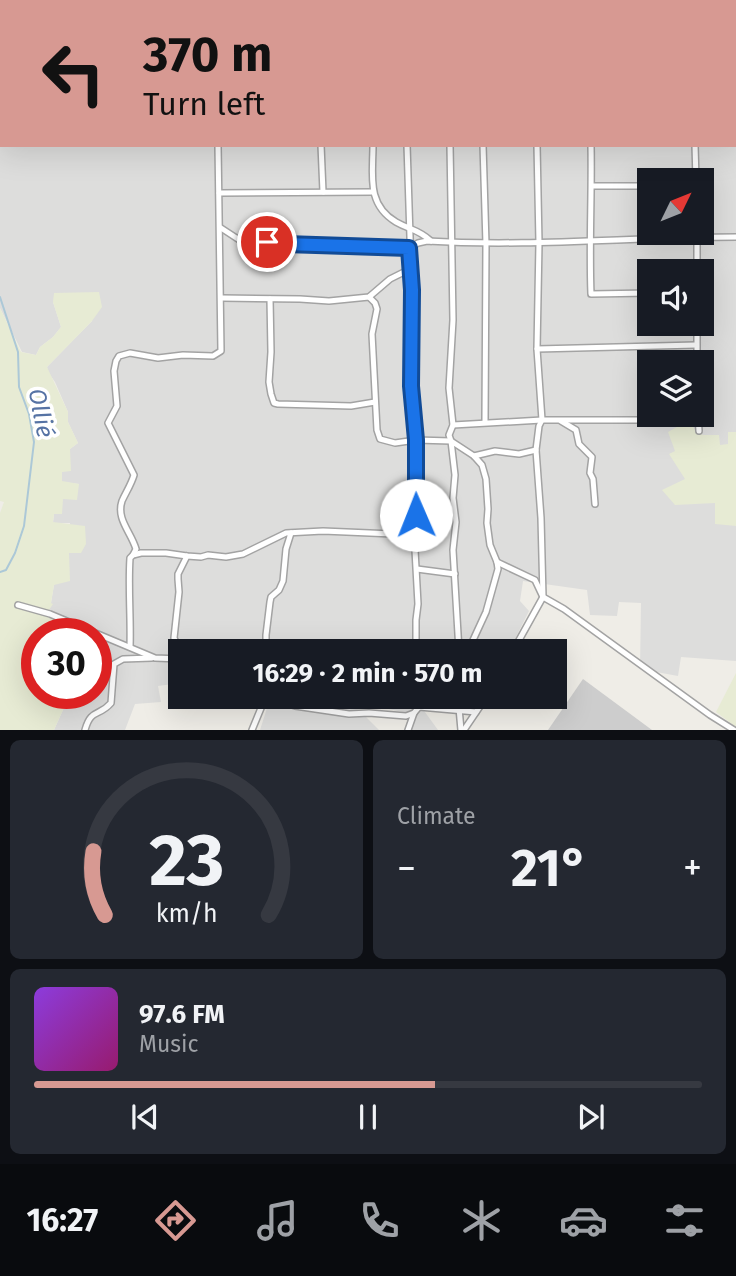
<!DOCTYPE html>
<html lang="en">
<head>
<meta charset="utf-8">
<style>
  body { margin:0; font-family:"Fira Sans",sans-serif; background:#242831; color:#f1f3f6; height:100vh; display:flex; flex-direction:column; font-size:26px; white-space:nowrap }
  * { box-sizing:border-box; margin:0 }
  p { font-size:23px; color:#9ea1a6 }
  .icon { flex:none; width:38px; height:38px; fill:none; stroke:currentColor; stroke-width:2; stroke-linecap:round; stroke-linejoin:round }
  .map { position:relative; height:730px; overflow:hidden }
  .sheet { display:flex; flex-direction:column; gap:10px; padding:10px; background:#0d0f14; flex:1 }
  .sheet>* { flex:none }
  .top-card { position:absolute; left:0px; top:0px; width:737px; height:147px; box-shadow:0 7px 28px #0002; background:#d79992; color:#111; overflow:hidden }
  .needle { width:46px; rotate:47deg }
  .controls { position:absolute; left:637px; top:168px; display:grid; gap:14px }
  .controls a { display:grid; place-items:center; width:77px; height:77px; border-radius:0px; background:#171b24; box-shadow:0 7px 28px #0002; font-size:35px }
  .speed { position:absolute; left:21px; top:618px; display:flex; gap:14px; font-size:35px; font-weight:700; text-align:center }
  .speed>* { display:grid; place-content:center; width:91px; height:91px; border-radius:50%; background:#171b24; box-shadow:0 7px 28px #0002; line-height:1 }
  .speed .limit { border:10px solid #d22; background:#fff; color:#111 }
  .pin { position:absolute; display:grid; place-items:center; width:60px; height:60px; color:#fff; margin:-30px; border:4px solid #fff; border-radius:50%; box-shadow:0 2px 7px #0007 }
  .me { position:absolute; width:77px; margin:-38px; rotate:359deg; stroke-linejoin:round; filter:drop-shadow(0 0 5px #0008) }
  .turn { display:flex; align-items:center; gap:24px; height:147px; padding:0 28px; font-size:32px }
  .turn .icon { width:91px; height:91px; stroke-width:2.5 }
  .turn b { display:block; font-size:49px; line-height:60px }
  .big { font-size:52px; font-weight:700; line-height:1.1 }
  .sheet .widget { flex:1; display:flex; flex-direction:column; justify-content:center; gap:10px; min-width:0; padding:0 24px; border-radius:10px; background:#242831 }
  .sheet .dial { align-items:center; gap:0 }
  .dial svg { height:182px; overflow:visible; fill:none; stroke:#363941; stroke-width:7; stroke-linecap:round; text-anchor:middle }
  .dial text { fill:#f1f3f6; stroke:none }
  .song { display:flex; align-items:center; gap:21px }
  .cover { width:84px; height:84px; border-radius:10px; background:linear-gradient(135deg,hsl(270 70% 55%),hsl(320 70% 35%)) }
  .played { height:7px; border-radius:4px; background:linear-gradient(90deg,#d79992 60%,#363941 60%) }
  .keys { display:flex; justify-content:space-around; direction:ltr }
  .heat { display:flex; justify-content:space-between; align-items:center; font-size:38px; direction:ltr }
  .sheet .tiles { flex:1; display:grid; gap:10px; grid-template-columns:1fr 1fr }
  .widget:last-child { grid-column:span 2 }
  .trip { position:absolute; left:168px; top:639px; width:399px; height:70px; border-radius:0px; background:#171b24; box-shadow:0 7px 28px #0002; font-weight:700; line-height:70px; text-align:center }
  .tab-bar { display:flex; height:112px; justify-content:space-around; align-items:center; background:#090b0e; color:#9ea1a6 }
  .tab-bar .icon { width:49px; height:49px }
  .tab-bar .current { color:#d79992 }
  .tab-bar b { font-size:32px; color:#f1f3f6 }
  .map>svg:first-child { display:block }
  .residential { fill:#dddddc; fill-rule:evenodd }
  .religious { fill:#cdcdcd }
  .farmland { fill:#e7ebd4 }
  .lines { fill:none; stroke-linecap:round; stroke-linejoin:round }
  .stream { stroke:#acc8d7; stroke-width:2 }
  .minor-casing { stroke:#a3a3a3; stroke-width:8 }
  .minor { stroke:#fff; stroke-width:5 }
  .route-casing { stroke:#114b97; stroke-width:18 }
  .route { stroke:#1a73e8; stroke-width:12 }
  .labels { text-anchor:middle; stroke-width:7; stroke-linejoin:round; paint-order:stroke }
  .water-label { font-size:24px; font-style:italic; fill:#5673a4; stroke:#fff }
</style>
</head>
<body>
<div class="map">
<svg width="736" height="730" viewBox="0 0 736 730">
  <rect width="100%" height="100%" fill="#efede7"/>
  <g class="residential">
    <path d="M0,0H736V661L681,657L678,676L640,669L641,603L619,602L617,616L590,615L587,590L523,581L520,601L529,611L509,651H503L483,642L477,651H180V683L158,686L161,702L135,704L125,730H54L67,701V693H96V634L54,633L58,620L45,616L51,603L54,585L69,553L70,523H53L54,514L62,499L79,484L62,482V472L70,449L78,443L68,422V412L55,382L48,372L47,367L92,321L53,302L61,327L53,337L40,347L36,355L22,352L0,308V118L2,111V145H735V2H2V19L0,15ZM649,180H702V233H649ZM649,271H702V324H649ZM649,362H702V415H649Z"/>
    <polygon points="379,697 414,697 438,730 411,730 403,712 379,707"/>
    <polygon points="301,699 329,700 359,710 379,730 260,730 268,705"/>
  </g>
  <polygon class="religious" points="583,679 652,730 548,730"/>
  <g class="farmland">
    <polygon points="99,292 102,307 92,321 47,367 68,412 68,422 78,443 70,449 71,471 62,472 62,481 79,484 77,500 63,499 62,514 54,514 53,522 85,526 86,544 81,553 69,553 70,581 54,585 51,603 53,604 45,616 58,620 54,633 37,634 37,693 67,693 67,701 54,730 0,730 0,513 4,502 0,501 0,308 21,352 36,355 40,347 53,337 61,327 53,302 54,293"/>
    <polygon points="689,420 695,430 703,435 719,435 720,445 728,444 728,432 736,432 736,526 715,524 715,503 675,505 662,490 685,479 669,454 675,451 668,432"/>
    <polygon points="736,673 736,727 716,712"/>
  </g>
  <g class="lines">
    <g class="stream">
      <polyline points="0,24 2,27"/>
      <polyline points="2,52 0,63 2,65"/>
      <polyline points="0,99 2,95"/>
      <polyline points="0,297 18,352 19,387 29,414 34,442 24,526 15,553 6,570 0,572"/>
    </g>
    <g class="minor-casing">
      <g id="minor">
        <polyline points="112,0 112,2"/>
        <polyline points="164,0 164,2"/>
        <polyline points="407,0 407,2"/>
        <polyline points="481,0 481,2"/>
        <polyline points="534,0 534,2"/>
        <polyline points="596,0 604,2"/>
        <polyline points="700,0 700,2"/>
        <polyline points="446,2 446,0"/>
        <polyline points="641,2 641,0"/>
        <polyline points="661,2 673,0"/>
        <polyline points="735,52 736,52"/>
        <polyline points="735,104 736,104"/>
        <polyline points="321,145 323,192"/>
        <path d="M373,145C373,175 366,204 396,222C410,230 418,229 431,241"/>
        <polyline points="450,145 453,320 449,388 453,425 449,435 451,441 455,475 453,498 456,522 453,550 459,651"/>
        <polyline points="483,145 486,244 485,422"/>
        <path d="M591,145C592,195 589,244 591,294L649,293"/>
        <polyline points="695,145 696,180"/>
        <polyline points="592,186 649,186"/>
        <polyline points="219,193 373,192"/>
        <path d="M221,228L244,243L253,244L266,242L285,245L409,248L418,243L427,241C530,247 633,237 736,237"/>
        <polyline points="697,233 697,271"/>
        <polyline points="411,267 412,290 411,386 416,440 416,515 414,532 418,604 416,620 416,651"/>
        <polyline points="369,297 375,303 377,309 372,334 377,430 380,439 395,443 416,440 451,441 474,456 482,465 486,479 488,509 487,523 490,545 497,562 498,569 486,612 468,651"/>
        <polyline points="222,298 300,299 329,301 369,297 390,279 404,272 411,267 407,145"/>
        <polyline points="270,299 271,352 269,382 271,394 274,403 278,404 351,406 375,402"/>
        <polyline points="537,349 696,345"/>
        <polyline points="697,362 697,324"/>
        <polyline points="698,415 699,431"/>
        <polyline points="561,421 576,430 579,444 592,457 590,473 593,479 595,504"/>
        <polyline points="453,425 542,420 647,420"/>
        <polyline points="474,456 495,451 519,454 536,450"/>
        <path d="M133,555L136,549C131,532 116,519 122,501C126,492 131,485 134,475L108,423L117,406L114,371L116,361L119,356L130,353L158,358L183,355L213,356L221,351L218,145"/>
        <polyline points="497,562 535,580 543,597 564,609 710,715 734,730"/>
        <polyline points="417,569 455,574"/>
        <polyline points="18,605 50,614 155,658 180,659"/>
        <path d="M130,647C131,617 128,588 130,558L133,555L141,553H166L187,556L201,557L208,555L226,557L243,554L286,533L323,531L393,534L414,532"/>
        <polyline points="180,651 174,638 179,592 178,579 178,574 187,556"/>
        <polyline points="266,651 266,635 270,602 271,597 279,590 283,581 286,549 291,533"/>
        <polyline points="513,651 543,597 541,518 536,450 539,426 542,420 537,349 539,243 537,145"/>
        <polyline points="264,696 295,706 349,714 369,713 406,716 414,713 419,707 476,712"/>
        <polyline points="419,707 426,696"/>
        <path d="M85,730C91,708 99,717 111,703L114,664L123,659L152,658"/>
        <polyline points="252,730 266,696"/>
        <polyline points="408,730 414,713"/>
        <polyline points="461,730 459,708 462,696"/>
        <polyline points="464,730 487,696"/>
      </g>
    </g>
    <use href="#minor" class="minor"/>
  </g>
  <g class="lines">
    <g class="route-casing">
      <polyline id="route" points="267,242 285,244 409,248 412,290 411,386 416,440 416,515"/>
    </g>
    <use href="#route" class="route"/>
  </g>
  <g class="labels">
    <g class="water-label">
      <text transform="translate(41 413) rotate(79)" y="8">Ollié</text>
    </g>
  </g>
</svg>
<div class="controls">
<a><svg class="needle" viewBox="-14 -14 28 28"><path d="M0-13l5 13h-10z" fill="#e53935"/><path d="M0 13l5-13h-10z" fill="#9ea1a6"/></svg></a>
<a><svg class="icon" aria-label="sound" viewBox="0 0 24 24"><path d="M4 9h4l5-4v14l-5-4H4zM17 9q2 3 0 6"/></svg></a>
<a><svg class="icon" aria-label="layers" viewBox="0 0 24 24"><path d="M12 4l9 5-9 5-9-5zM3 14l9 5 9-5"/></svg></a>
</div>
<div class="speed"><div class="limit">30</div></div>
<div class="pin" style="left:267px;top:242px;background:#d93025"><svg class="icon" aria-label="arrive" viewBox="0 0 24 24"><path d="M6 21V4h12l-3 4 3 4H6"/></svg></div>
<svg class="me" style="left:416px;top:515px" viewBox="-20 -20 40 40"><circle r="19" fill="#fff"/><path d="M0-13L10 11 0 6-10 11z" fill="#1a73e8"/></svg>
<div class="trip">16:29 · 2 min · 570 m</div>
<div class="top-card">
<div class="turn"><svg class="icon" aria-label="left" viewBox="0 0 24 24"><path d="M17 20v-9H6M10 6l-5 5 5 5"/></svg><div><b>370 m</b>Turn left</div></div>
</div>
</div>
<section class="sheet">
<div class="tiles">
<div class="widget dial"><svg viewBox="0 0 100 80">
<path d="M14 69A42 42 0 1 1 86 69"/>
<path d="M14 69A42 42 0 0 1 9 41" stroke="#d79992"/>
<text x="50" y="56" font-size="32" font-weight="700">23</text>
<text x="50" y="72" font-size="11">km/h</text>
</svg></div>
<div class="widget"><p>Climate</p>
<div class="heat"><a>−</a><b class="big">21°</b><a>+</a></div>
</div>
<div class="widget">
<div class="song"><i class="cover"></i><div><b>97.6 FM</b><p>Music</p></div></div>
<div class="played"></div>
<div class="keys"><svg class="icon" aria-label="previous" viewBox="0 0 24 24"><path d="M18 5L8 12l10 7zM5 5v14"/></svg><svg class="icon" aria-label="pause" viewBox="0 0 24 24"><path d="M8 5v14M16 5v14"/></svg><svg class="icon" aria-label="next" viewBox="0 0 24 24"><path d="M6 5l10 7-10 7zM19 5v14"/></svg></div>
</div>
</div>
</section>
<nav class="tab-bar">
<b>16:27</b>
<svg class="icon current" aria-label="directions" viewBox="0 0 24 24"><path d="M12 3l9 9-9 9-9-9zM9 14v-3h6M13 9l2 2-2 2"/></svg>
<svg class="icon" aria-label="music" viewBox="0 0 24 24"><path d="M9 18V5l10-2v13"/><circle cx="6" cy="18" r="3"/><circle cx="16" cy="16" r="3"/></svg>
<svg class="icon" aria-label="phone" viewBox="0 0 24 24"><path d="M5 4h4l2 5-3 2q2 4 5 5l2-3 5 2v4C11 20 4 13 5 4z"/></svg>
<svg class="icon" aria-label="climate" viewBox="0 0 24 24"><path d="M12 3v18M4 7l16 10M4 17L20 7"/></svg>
<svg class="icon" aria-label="car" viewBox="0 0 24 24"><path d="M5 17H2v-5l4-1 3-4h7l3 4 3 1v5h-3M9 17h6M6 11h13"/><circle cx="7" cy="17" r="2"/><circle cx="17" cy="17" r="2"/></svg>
<svg class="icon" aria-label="filters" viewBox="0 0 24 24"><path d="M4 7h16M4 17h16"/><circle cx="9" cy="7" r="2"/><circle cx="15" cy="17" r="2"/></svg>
</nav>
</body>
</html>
